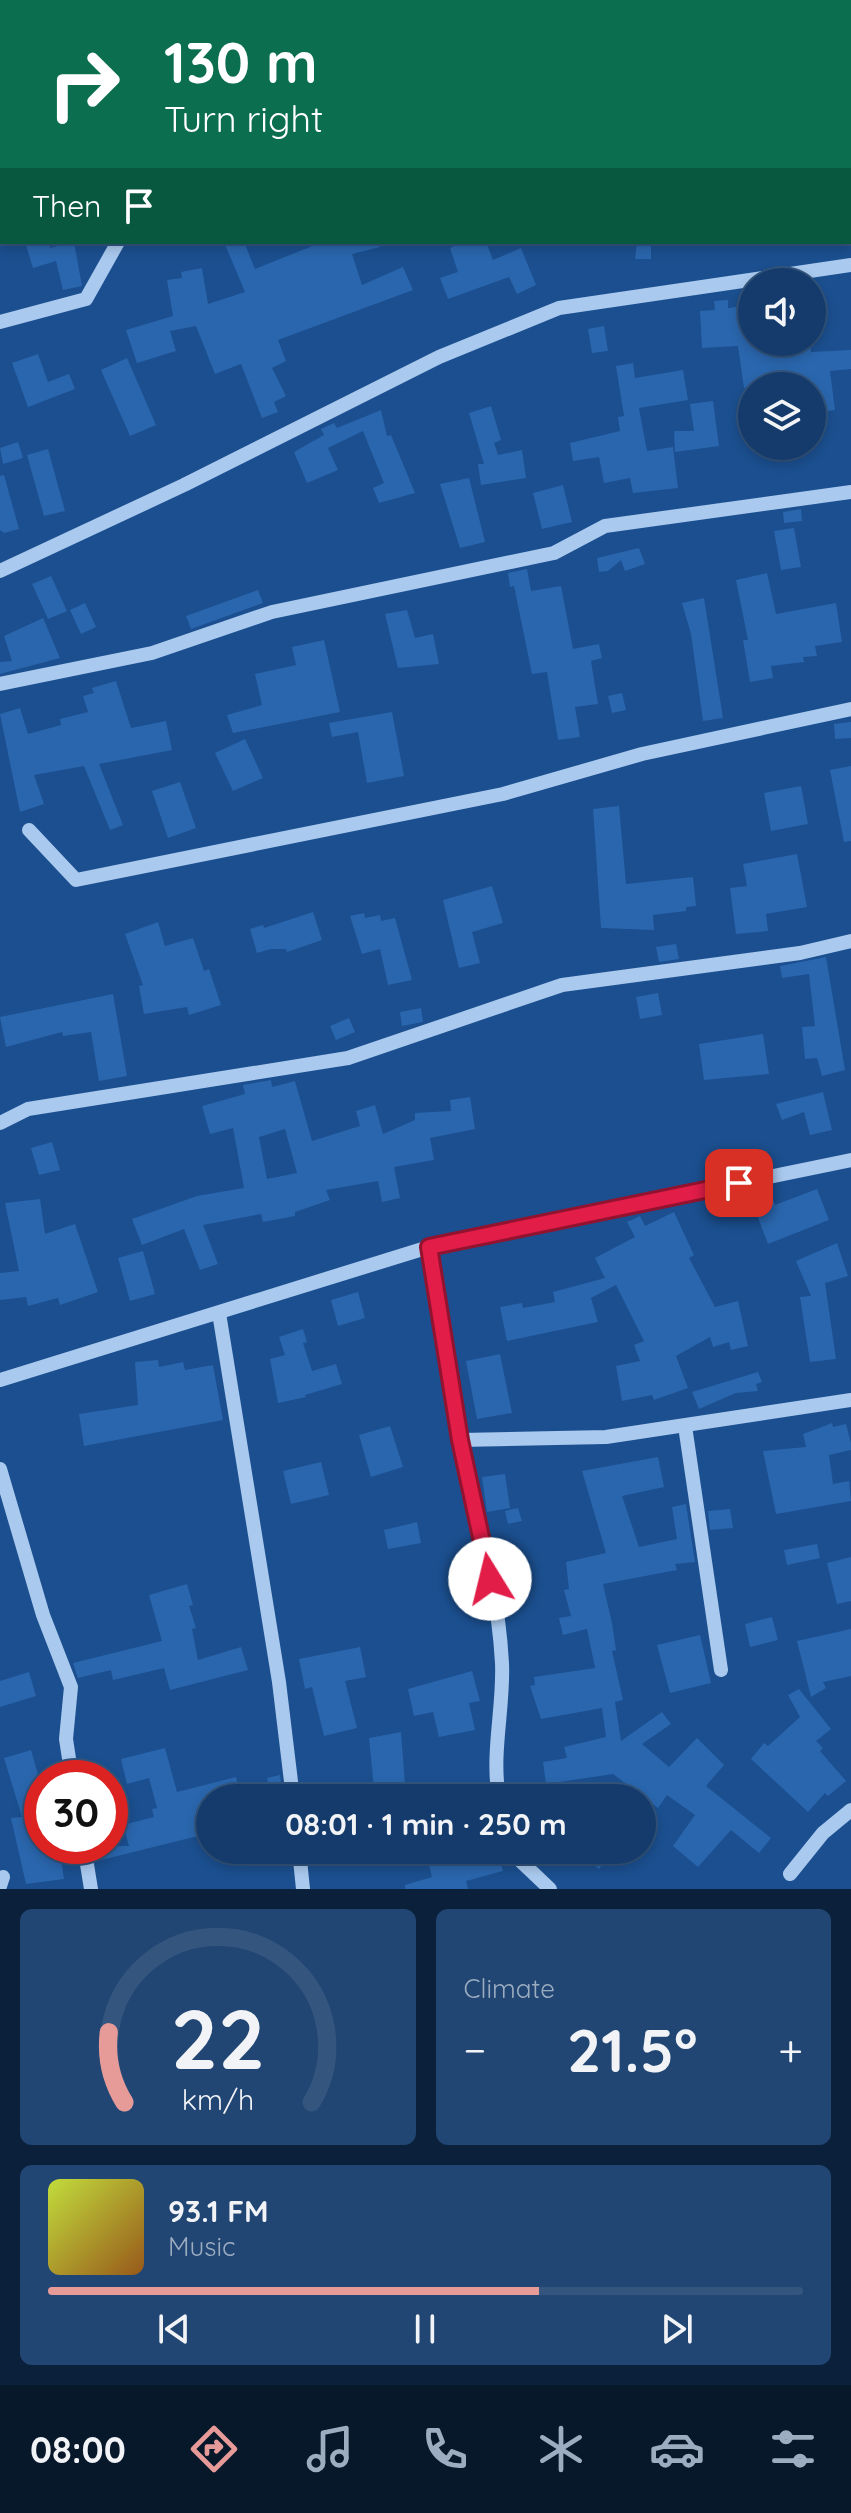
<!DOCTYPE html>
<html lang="en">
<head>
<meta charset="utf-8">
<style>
  body { margin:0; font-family:Quicksand,sans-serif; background:#214673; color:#f1f3f6; height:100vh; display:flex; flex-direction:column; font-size:30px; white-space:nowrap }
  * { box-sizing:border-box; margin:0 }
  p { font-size:26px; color:#9dadc1 }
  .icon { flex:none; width:44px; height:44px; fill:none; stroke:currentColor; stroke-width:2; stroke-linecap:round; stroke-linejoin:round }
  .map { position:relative; height:1889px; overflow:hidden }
  .sheet { display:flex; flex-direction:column; gap:20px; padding:20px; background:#0b203b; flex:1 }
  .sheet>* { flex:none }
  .banner { position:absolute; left:0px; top:0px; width:852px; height:244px; box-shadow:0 4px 12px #0003,0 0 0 2px #33557e; background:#0b6e4f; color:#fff; overflow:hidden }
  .buttons { position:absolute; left:738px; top:268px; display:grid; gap:16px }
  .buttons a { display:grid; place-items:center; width:88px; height:88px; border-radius:50%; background:#143b6b; box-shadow:0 4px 12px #0003,0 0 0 2px #33557e; font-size:40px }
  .speed { position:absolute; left:24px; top:1760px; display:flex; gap:16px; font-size:40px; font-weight:700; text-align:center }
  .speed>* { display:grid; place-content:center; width:104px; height:104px; border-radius:50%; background:#143b6b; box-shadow:0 4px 12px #0003,0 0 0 2px #33557e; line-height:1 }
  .speed .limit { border:12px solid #d22; background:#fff; color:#111 }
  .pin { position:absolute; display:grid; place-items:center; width:68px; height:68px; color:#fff; margin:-34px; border-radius:16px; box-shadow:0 4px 12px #0006 }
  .me { position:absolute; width:88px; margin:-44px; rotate:351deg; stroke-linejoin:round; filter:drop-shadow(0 0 6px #0008) }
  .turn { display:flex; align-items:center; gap:28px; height:168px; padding:0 32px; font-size:36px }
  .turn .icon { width:104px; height:104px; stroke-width:2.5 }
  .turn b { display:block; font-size:56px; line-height:68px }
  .then { display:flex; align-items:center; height:76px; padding:0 32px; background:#0003; gap:16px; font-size:30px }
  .big { font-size:60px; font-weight:800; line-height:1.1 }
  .sheet .tile { flex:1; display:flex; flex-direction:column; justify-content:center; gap:12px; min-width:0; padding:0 28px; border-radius:12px; background:#214673 }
  .sheet .dial { align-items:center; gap:0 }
  .dial svg { height:208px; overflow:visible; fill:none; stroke:#33557e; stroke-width:7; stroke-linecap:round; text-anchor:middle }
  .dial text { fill:#f1f3f6; stroke:none }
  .song { display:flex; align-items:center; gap:24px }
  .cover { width:96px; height:96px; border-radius:12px; background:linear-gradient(135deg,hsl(70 70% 55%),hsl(30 70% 35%)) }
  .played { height:8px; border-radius:4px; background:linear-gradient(90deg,#e69b98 65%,#33557e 65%) }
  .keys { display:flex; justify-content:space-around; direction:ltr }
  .heat { display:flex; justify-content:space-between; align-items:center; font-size:44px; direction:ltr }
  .sheet .tiles { flex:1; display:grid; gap:20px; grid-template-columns:1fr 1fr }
  .tile:last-child { grid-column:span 2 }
  .trip { position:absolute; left:196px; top:1784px; width:460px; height:80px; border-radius:40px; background:#143b6b; box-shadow:0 4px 12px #0003,0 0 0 2px #33557e; font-weight:800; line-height:80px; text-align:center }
  .dock { display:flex; height:128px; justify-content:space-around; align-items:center; background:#08182b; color:#9dadc1 }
  .dock .icon { width:56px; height:56px }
  .dock .on { color:#e69b98 }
  .dock b { font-size:36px; color:#f1f3f6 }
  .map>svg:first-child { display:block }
  .building { fill:#2a66ad; fill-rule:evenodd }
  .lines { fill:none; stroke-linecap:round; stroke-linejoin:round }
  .minor { stroke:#a9c9ee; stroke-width:14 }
  .route-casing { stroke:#92132f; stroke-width:20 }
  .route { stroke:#e11d48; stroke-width:14 }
</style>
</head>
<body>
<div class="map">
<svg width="851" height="1889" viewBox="0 0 851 1889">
  <rect width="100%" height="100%" fill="#1b4f8f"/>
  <g class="building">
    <polygon points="25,242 49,242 50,248 74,242 82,286 63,290 56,261 33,268"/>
    <polygon points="224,242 244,242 255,269 322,242 380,242 380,247 352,254 362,285 403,267 413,290 278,340 286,361 272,368 286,396 274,402 278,412 262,418 241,364 215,374 196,326 170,331 176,351 137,363 126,330 173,316 167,280 182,278 181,272 202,268 208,304 245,292"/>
    <polygon points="463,242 486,242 493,260 521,248 536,285 517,294 509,277 448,299 440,278 458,272 450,248"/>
    <polygon points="637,242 651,242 651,259 635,259"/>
    <polygon points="728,300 728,308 752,305 752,342 810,342 811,352 851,350 851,369 830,371 835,410 812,413 812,386 791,386 790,381 744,388 738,346 702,348 700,311 715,310 714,301"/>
    <polygon points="604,326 608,351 592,353 588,329"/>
    <polygon points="38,354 48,382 69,374 75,389 28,407 12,363"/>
    <polygon points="127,358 156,425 130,436 101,370"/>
    <polygon points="633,363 635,378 683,370 688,400 639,408 647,451 673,447 678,488 633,493 630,478 604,483 599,457 573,461 570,443 620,431 618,417 624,416 616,366"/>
    <polygon points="713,401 719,446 675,452 674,431 694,431 690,404"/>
    <polygon points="491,406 501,440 494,443 498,455 522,450 526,478 481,485 478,464 484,464 469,413"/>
    <polygon points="381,410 387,436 391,435 415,493 379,503 373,488 384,483 363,431 328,448 338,470 307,483 294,452 324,435 321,429 334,423 337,428"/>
    <polygon points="18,442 23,458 3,464 0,448"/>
    <polygon points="48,449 65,511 44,516 27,455"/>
    <polygon points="4,475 19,529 4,533 0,530 0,476"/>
    <polygon points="469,478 485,542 460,548 440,484"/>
    <polygon points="563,485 572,522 542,529 533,493"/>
    <polygon points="801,509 802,521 784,523 783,512"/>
    <polygon points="794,528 801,567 781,570 774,531"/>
    <polygon points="639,548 645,564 625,571 621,560 608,571 599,572 597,558"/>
    <polygon points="527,569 531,591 561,586 573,649 599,644 602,658 591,661 598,704 575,707 580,737 558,740 547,672 532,674 514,586 510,587 508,573"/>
    <polygon points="767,573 776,614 836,603 842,642 815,646 817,656 803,657 804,662 771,666 773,678 750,682 743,640 748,640 736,580"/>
    <polygon points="51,576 67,611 48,619 32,584"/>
    <polygon points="258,590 263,603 191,629 186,616"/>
    <polygon points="704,598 723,718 703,721 691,634 682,603"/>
    <polygon points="85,603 96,627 81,634 70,610"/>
    <polygon points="407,610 415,638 433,634 439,664 398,668 385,614"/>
    <polygon points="43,618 60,658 0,674 0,662 12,661 4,636"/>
    <polygon points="324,640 340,712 233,733 227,715 262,705 255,674 296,665 292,647"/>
    <polygon points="116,681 131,728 166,721 172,750 99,764 123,825 110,830 84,766 34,775 44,804 20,812 0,714 20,708 28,734 61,725 60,719 88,712 83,696 94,693 92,688"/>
    <polygon points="622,693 626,710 612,713 608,696"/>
    <polygon points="392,712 404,776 367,783 358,732 332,737 329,723"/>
    <polygon points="851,722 851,738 835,739 834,724"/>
    <polygon points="245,739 263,778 233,791 215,753"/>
    <polygon points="851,766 851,841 844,842 830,770"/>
    <polygon points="180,782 196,828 168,838 152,791"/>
    <polygon points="801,786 808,824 771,831 764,793"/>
    <polygon points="619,806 626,884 693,877 696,906 686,907 686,911 653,915 654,930 601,928 593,809"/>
    <polygon points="797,854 807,907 766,914 768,931 736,934 730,888 747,886 743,864"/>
    <polygon points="492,886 503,923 472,932 480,963 459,968 443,900"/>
    <polygon points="313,912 322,940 287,952 286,949 271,949 257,953 250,929 263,925 264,928"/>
    <polygon points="364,913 365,918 380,915 381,921 395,918 412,980 388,985 380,949 362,954 350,916"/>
    <polygon points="158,922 165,946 193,938 204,971 209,969 221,1005 189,1015 187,1007 144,1014 139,986 143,985 125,934"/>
    <polygon points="676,944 679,959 659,962 656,947"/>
    <polygon points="826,957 845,1070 822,1076 817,1058 805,1059 802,1027 815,1026 809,974 782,978 780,966"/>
    <polygon points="658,993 662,1015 640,1019 636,997"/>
    <polygon points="113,994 127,1076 99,1081 91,1032 63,1036 62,1032 6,1047 0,1017"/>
    <polygon points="421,1008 423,1022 402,1026 400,1012"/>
    <polygon points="349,1018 355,1032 336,1040 330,1026"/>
    <polygon points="763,1034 769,1074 704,1080 699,1044"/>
    <path d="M271,1080L272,1087L295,1081L312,1141L360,1126L356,1111L375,1105L383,1134L415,1120V1113L451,1111L450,1100L470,1097L475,1129L430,1138L434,1160L394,1167L400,1198L382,1202L378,1181L326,1190L330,1200L295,1212V1216L263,1222L261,1214L203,1225L218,1264L200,1270L184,1229L142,1245L132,1219L197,1196L244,1188L233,1128L210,1134L202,1106L245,1094L243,1085ZM285,1129L297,1173L267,1179L259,1137Z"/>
    <polygon points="823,1092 832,1130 810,1135 804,1112 782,1120 776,1104"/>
    <polygon points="52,1142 60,1170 39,1175 31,1148"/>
    <polygon points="817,1189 829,1220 768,1244 752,1202 771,1194 775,1205"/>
    <polygon points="40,1199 45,1234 75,1224 98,1292 60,1305 58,1298 28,1306 26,1297 0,1300 0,1273 19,1271 5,1203"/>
    <polygon points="674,1212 694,1255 689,1258 715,1307 738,1301 748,1346 731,1350 729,1342 713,1347 710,1337 676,1356 688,1388 654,1400 652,1395 622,1401 616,1366 640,1361 634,1345 644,1341 616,1285 591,1298 598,1322 507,1341 500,1307 522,1303 523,1308 555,1302 553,1292 605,1278 595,1258 635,1237 627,1222 640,1216 645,1226"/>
    <polygon points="837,1243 848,1276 825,1283 836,1359 810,1362 800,1297 811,1296 796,1261"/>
    <polygon points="143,1251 155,1294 130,1301 118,1258"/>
    <polygon points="358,1292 365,1318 338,1326 331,1300"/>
    <polygon points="303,1329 307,1342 303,1343 312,1371 336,1364 342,1384 305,1395 306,1397 278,1403 270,1359 285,1355 279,1337"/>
    <polygon points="500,1354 512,1413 477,1419 466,1361"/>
    <polygon points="158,1360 159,1367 183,1362 185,1370 213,1365 223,1420 84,1446 79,1414 138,1405 135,1362"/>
    <polygon points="758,1372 762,1382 756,1384 758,1391 736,1393 699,1409 692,1392"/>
    <polygon points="832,1423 833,1427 846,1424 851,1443 851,1450 829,1455 833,1484 849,1481 851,1501 776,1514 763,1451 806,1447 803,1434"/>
    <polygon points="390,1426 403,1467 371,1477 359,1435"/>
    <polygon points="658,1457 664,1487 622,1496 639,1547 677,1539 672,1507 686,1504 695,1562 675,1564 677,1570 603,1584 612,1623 616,1650 612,1651 623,1700 615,1702 621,1741 662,1712 671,1724 642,1744 669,1767 697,1738 724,1765 706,1786 771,1838 759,1853 731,1830 698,1867 673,1846 695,1815 667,1795 658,1808 613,1774 546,1784 543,1762 567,1758 564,1747 606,1737 602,1708 541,1719 530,1686 535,1685 534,1677 595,1668 587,1629 563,1635 559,1618 571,1616 564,1590 569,1589 566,1562 606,1553 582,1471"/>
    <polygon points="321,1462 329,1495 291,1504 283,1471"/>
    <polygon points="505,1474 510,1508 487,1512 482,1477"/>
    <polygon points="518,1508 522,1521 508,1524 505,1511"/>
    <polygon points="730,1509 733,1528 710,1530 708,1511"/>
    <polygon points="417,1522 421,1543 388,1549 384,1530"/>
    <polygon points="817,1544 820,1558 787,1565 784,1550"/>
    <polygon points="851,1557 851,1601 837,1604 827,1563"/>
    <polygon points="187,1584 193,1605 189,1606 196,1628 192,1629 198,1660 241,1647 248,1670 170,1690 164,1668 113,1680 111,1670 78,1678 73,1663 162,1641 149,1595"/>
    <polygon points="772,1617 778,1640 750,1647 745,1624"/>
    <polygon points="851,1629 851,1676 823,1682 826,1688 811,1697 797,1641"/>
    <polygon points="700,1635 711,1683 670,1693 657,1645"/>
    <polygon points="360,1647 366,1677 345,1681 357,1728 324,1736 312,1687 305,1689 299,1659"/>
    <polygon points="472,1671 480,1701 469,1703 475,1730 439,1737 433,1712 414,1716 408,1689"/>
    <polygon points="29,1672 36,1696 0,1707 0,1681"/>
    <polygon points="799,1689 831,1729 816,1741 823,1748 820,1751 846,1781 828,1796 825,1793 808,1812 751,1759 764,1743 768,1746 800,1717 788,1695"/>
    <polygon points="401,1732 406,1798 375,1798 369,1738"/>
    <polygon points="165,1748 177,1792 236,1777 241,1798 210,1798 210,1833 97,1861 94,1846 129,1846 123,1825 154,1817 152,1809 157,1808 149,1778 127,1784 121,1759"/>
    <polygon points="31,1750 42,1788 42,1846 48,1846 50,1860 61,1859 64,1879 26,1884 11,1818 22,1817 4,1758"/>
    <polygon points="280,1775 282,1790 270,1793 267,1778"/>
    <polygon points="454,1850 497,1850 503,1871 466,1881 468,1889 405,1889 405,1885 432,1877 427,1857"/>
    <polygon points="534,1850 567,1850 554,1866"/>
    <polygon points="575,1850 614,1850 599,1869"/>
  </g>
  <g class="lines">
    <g class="minor">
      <polyline points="619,0 619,2"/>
      <polyline points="65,2 69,0"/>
      <polyline points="799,2 806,0"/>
      <polyline points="0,34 2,33"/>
      <polyline points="0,322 86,299 118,242"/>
      <polyline points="0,571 184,485 439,357 559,308 851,265"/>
      <polyline points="0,684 152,653 272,612 554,553 605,526 851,492"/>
      <polyline points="29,830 76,880 503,794 642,754 851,709"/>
      <polyline points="0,1123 28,1109 348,1058 562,985 800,953 851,941"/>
      <polyline points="429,1247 851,1160"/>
      <polyline points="219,1313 279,1682 293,1798"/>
      <polyline points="0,1380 429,1247 460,1440"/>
      <polyline points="685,1426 721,1670"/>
      <polyline points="0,1469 43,1615 71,1687 66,1739 72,1778"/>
      <path d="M499,1798C491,1753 504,1708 502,1663C498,1588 477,1513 460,1440L606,1437L851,1400"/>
      <polyline points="84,1846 91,1889"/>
      <polyline points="299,1850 303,1889"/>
      <polyline points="509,1850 550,1889"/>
      <polyline points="790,1874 823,1833 851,1810"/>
      <polyline points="0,1886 3,1877"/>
    </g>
  </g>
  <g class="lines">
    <g class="route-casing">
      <polyline id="route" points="490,1579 460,1440 429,1247 739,1183"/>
    </g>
    <use href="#route" class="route"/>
  </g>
</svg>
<div class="buttons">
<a><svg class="icon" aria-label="sound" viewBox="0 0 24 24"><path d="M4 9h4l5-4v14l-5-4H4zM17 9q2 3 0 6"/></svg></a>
<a><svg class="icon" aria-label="layers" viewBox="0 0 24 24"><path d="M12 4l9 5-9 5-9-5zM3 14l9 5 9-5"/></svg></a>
</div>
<div class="speed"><div class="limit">30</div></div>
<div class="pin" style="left:739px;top:1183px;background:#d93025"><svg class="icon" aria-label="arrive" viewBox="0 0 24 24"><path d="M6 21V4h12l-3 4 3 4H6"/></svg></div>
<svg class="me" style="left:490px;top:1579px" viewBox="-20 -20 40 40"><circle r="19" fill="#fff"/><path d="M0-13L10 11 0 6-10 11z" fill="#e11d48"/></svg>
<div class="trip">08:01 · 1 min · 250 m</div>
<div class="banner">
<div class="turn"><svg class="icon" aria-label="right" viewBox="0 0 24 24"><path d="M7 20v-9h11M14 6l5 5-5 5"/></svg><div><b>130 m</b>Turn right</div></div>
<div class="then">Then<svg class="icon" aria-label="arrive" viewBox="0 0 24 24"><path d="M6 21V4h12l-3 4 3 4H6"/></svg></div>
</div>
</div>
<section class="sheet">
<div class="tiles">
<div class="tile dial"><svg viewBox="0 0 100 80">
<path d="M14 69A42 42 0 1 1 86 69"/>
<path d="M14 69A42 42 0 0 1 8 42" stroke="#e69b98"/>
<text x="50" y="56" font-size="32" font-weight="700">22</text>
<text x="50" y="72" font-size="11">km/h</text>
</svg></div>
<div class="tile"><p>Climate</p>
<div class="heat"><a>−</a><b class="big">21.5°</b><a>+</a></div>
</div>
<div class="tile">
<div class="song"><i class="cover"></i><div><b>93.1 FM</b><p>Music</p></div></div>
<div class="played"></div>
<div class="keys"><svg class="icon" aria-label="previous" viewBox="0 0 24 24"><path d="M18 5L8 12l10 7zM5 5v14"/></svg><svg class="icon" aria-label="pause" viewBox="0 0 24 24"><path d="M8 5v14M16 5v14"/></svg><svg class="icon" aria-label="next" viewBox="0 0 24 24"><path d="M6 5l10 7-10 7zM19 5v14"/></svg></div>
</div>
</div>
</section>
<nav class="dock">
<b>08:00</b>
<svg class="icon on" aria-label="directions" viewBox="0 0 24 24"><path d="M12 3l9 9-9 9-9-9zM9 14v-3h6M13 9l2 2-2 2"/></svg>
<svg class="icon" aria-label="music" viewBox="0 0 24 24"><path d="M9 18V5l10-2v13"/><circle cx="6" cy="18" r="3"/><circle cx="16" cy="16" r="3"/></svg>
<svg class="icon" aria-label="phone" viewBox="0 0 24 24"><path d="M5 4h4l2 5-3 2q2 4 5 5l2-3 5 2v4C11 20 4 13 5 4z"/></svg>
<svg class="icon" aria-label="climate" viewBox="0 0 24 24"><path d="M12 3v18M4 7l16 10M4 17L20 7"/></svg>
<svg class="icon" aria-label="car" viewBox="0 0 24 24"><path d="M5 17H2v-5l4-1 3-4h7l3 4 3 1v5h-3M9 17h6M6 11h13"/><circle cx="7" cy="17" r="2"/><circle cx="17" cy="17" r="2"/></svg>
<svg class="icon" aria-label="filters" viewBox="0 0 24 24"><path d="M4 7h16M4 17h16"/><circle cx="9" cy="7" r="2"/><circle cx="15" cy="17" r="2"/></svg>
</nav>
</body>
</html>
